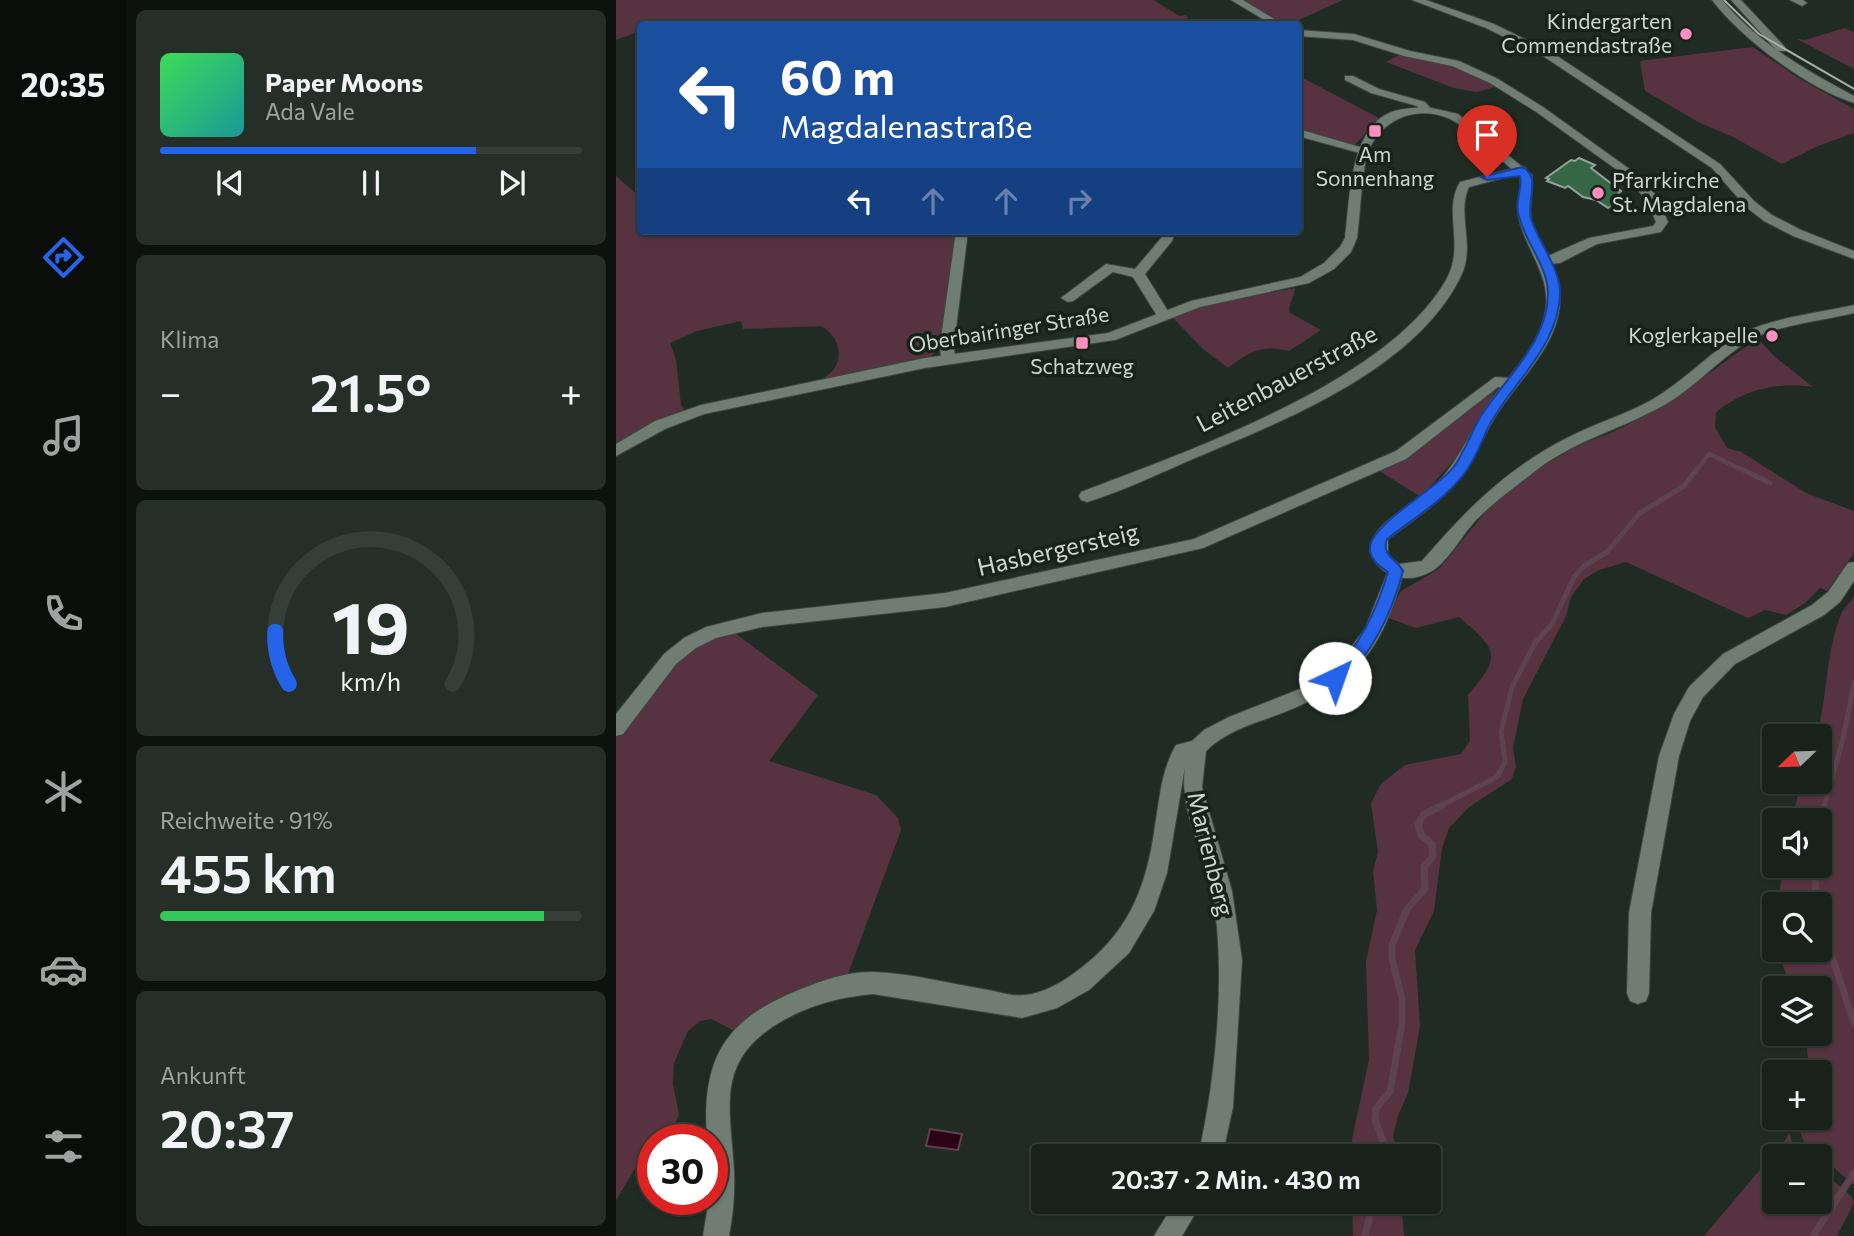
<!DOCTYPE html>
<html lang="de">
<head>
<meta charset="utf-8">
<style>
  body { margin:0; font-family:Commissioner,sans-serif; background:#252e27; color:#f1f3f6; height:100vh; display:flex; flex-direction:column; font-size:26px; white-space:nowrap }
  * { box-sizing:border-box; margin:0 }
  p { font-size:23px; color:#9fa3a2 }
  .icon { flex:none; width:38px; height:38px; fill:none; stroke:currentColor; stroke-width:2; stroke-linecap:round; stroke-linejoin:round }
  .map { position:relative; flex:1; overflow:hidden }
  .drawer { display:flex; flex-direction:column; gap:10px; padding:10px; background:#0d120e; width:490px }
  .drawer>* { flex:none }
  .banner { position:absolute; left:21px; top:21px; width:665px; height:214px; border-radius:7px; box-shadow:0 2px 5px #0004,0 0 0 2px #363e39; background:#1a4fa0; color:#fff; overflow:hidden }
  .needle { width:46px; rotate:247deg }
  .controls { position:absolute; left:1146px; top:724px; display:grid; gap:14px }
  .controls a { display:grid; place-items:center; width:70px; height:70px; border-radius:7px; background:#18211a; box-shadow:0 2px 5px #0004,0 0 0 2px #363e39; font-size:35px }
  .speed { position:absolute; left:21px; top:1124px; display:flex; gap:14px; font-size:35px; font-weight:700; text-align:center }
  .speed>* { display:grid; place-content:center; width:91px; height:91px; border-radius:50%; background:#18211a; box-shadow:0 2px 5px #0004,0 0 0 2px #363e39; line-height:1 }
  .speed .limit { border:10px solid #d22; background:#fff; color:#111 }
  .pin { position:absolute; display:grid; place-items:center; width:60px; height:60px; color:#fff; margin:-72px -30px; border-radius:50% 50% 50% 0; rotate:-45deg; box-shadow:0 0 7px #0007 }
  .pin .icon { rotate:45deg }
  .me { position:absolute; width:77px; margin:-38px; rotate:42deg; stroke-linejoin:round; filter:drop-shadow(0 0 5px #0008) }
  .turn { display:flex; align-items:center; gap:24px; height:147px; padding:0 28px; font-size:32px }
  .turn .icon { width:91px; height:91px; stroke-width:2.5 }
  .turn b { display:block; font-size:49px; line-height:60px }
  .lanes { display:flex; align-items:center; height:66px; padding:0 28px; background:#0003; justify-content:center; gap:35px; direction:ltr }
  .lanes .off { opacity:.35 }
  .big { font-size:52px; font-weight:600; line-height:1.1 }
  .drawer .card { flex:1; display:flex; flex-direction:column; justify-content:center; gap:10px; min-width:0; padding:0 24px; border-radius:10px; background:#252e27 }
  .drawer .dial { align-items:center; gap:0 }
  .dial svg { height:182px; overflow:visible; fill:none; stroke:#363e39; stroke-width:7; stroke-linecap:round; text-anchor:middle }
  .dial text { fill:#f1f3f6; stroke:none }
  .song { display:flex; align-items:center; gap:21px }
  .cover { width:84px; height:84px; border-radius:10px; background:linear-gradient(135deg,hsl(130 70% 55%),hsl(180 70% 35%)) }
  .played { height:7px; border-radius:4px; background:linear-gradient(90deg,#2563eb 75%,#363e39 75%) }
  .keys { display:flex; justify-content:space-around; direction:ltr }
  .heat { display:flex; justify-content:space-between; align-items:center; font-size:38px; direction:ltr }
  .charge { height:10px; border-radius:5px; background:linear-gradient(90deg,#34c759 91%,#363e39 0) }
  .trip { position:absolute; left:415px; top:1144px; width:410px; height:70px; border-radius:7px; background:#18211a; box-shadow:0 2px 5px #0004,0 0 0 2px #363e39; font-weight:600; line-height:70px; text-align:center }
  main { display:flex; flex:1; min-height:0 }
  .tab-bar { display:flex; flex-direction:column; width:126px; justify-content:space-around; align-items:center; background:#0a0d0a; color:#9fa3a2 }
  .tab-bar .icon { width:49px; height:49px }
  .tab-bar .on { color:#2563eb }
  .tab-bar b { font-size:32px; color:#f1f3f6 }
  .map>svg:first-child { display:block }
  .green { fill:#573341 }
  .water { fill:#2d0218; stroke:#5e4250; stroke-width:2 }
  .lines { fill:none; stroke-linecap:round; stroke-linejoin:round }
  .stream-far2 { stroke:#5e4250; stroke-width:4.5 }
  .stream-far1 { stroke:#5e4250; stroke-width:5 }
  .stream { stroke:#5e4250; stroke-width:7 }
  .building { fill:#356747; stroke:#94a298; stroke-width:2 }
  .minor-casing { stroke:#3c4640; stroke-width:2 }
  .tertiary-casing { stroke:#3c4640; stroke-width:2 }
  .minor { fill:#6f7d73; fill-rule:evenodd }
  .tertiary { fill:#6f7d73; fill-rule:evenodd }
  .tram { stroke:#a7afa9; stroke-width:2 }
  .route { fill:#2563eb; stroke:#184099; stroke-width:2 }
  .poi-dot { fill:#fe8ebd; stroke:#16221a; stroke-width:2.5 }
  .labels { text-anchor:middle; stroke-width:7; stroke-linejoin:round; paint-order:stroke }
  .far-poi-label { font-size:21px; fill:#cfd6d1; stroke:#16221a; text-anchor:end }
  .far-street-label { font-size:21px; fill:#cfd6d1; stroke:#16221a }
  .street-label { font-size:24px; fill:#cfd6d1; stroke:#16221a }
</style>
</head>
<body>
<main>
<nav class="tab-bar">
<b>20:35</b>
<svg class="icon on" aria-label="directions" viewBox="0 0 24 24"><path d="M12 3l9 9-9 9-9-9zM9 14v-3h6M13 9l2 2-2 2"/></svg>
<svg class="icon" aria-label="music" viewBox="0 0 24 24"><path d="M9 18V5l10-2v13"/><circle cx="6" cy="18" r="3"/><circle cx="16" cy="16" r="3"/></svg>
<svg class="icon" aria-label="phone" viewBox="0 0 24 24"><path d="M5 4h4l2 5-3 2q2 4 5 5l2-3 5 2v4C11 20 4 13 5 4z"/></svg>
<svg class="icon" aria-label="climate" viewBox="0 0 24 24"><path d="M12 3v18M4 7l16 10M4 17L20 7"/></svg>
<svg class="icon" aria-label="car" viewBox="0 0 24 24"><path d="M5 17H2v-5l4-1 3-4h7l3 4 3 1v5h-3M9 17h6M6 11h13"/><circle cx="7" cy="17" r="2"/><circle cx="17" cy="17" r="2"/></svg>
<svg class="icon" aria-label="filters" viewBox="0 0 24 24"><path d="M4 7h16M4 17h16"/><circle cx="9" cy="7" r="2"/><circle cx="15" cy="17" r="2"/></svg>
</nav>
<section class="drawer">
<div class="card">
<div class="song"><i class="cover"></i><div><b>Paper Moons</b><p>Ada Vale</p></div></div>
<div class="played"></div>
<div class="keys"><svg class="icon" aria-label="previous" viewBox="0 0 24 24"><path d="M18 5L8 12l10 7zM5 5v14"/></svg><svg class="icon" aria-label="pause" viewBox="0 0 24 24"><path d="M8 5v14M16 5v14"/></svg><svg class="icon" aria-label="next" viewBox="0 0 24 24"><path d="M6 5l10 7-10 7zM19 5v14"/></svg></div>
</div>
<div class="card"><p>Klima</p>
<div class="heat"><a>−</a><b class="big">21.5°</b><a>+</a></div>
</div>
<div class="card dial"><svg viewBox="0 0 100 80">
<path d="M14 69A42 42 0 1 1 86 69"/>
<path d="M14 69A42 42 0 0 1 8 46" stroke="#2563eb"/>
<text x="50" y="56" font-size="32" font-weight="700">19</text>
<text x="50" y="72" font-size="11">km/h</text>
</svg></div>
<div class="card"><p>Reichweite · 91%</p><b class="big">455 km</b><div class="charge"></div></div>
<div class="card"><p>Ankunft</p><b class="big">20:37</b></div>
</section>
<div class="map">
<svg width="1238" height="1236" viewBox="0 0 1238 1236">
  <rect width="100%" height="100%" fill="#202c23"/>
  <g class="green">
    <polygon points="0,0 538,0 563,16 569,15 573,18 540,24 24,24 24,31 0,40"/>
    <polygon points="623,0 727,0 674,24 664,24"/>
    <polygon points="1229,28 1238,32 1238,69 1181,39 1189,40"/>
    <polygon points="1137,47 1184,79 1238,109 1238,133 1202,146 1166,164 1115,136 1084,123 1029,91 1024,61"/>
    <polygon points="785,54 834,64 883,86 861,92 838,88 770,62"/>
    <polygon points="683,76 763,118 738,146 683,130"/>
    <path d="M0,176L24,197V231H341L324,347L313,358L193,384C201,381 213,377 218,369C229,353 220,334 205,326L127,329L125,321L81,331L54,343L60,360L65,405L69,411L0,447Z"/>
    <path d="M679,288C679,297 671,305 674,313L705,330L673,351C647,344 632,352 612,368L587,349L556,317L588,305Z"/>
    <path d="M1138,341L1145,342L1158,356L1197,387C1163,381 1127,390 1100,412L1099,427L1111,448L1125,452L1190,493L1238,511V553L1211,591L1204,588L1189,603L1170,615L1149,610L1132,618L1010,562L983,570L968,579L955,597L950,616L907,699L897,748L900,767L896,779L853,807L833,828L826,848L818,911L799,950L804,1026L792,1093L783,1113L777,1135L781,1157H735L736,1139L753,1060L750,962L761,910L757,871L762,852L755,803L765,784L789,765L845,754L854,741L852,695C886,656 882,650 843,617L800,628L770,617L785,591L823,569L871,510L915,473L961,446L997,432L1050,404Z"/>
    <polygon points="881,388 844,453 805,497 762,470"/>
    <path d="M1238,597V1185L1188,1142L1184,1132L1188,1118H1204V1073H1194L1189,1034H1204V989H1175L1162,950H1204V905H1161L1168,866H1204V821H1175L1186,782H1204V737H1201C1211,697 1210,652 1225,614C1228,608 1234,603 1238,597Z"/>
    <polygon points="115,630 202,695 153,761 260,795 282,818 285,830 232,974 216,980 121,1032 95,1019 84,1021 72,1031 58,1063 57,1084 63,1115 56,1131 37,1139 0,1200 0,734 46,676 75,646"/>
    <polygon points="1173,1132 1177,1146 1190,1157 1158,1157 1158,1202 1204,1202 1204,1169 1236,1197 1238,1203 1221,1236 1088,1236 1170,1139"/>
    <polygon points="736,1202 785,1202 788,1236 737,1236"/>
  </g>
  <polygon class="water" points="314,1129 346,1134 342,1150 310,1146"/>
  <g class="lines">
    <polyline class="stream-far2" points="1080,471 1093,454 1129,471"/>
    <g class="stream-far1">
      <polyline points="1125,469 1154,483"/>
      <polyline points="822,807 881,777 889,762 885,732 896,687 919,643 936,624 958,577 968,566 991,552 1024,513 1068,486 1081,469"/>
      <polyline points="1208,807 1227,739 1238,683"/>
    </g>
    <g class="stream">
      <polyline points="1204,821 1208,806"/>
      <polyline points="1198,866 1201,905"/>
      <polyline points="1204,920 1238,1023"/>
      <polyline points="766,1157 767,1141 759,1120 760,1108 774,1092 786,1023 786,999 776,959 776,945 791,909 809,889 808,867 817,856 816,844 806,836 802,825 807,815 825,806"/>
      <polyline points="749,1236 757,1202"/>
      <polyline points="1197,1236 1238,1173"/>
    </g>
  </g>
  <polygon class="building" points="963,158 979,165 975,168 1005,191 1002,194 1009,198 1004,201 1007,203 992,208 980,200 967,197 952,186 949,188 931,181 933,179 930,178 955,160 959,161"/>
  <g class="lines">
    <g class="minor-casing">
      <g id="minor">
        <polygon points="615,0 627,0 666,24 655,24"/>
        <polygon points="796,0 810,0 878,24 935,52 1104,164 1138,201 1156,215 1185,230 1238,251 1238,259 1177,236 1148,221 1130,207 1096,168 927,56 870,28"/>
        <polygon points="1174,0 1187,0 1191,3 1186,6"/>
        <polygon points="682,30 738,34 794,51 843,61 882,79 927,107 1012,168 1040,195 1052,222 1045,232 981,244 944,263 925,265 925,259 973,238 1037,226 1040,222 1030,199 1004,172 919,111 874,83 836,66 788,56 737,40 682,36"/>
        <polygon points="729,76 737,76 763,89 809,102 816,110 807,112 801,106 755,93 729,80"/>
        <polygon points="682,129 751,149 753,151 747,154 682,136"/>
        <path d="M906,166L910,168V172L853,187C840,214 860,245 845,276C800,369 670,420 579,458C544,473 508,491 471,502L465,500L463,496L465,492C572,451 772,382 830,280C850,245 826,212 844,182Z"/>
        <polygon points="340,231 352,231 338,345 339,359 332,364 325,359 324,345"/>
        <polygon points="548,231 560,231 556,241 529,274 555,316 553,319 543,319 517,277 497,272 457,301 452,302 445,298 490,264 519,269 546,237"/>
        <polygon points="879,377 894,378 901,383 894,388 882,387 790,459 587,548 329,607 146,627 100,638 80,648 60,664 7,734 0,736 0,714 48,654 68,638 90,627 146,613 329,593 578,539 780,451"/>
        <polygon points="1238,562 1238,581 1224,602 1208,615 1119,664 1087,697 1074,721 1063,756 1035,913 1033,993 1030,1001 1022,1004 1014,1001 1011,993 1013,913 1043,756 1058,714 1073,687 1107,654 1196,605 1212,592 1232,563"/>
        <path d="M780,565L786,566L788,571C766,651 739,686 661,715C636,724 609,732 590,751L586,787L616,891L626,960L617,1107L606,1157H582C600,1078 611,970 596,891C587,850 563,809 569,767L551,873L538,911L513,953L473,990L441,1008L406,1018L257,994C222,997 190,1006 161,1024C98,1063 115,1110 118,1172C119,1194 117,1215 113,1236H87L93,1199H96V1139H91C85,1058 109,1019 185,989C207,980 233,971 257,972C295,973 335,984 372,990C384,992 397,997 409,995C427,993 443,984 457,974C511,936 530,891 539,826C544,797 545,771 560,745L576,741L588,730L613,717L689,687L718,669L749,629L772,571L774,566Z"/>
        <polygon points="559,1202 586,1202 566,1236 538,1236"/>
      </g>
    </g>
    <g class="tertiary-casing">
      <g id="tertiary">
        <path d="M1096,0H1106C1142,43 1189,70 1238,96V103C1191,88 1126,39 1096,0Z"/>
        <polygon points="1115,0 1125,0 1169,47 1169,51 1161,51"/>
        <path d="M811,107L842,114L916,175C918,192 911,206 916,222C924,250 945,272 944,302C942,347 901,381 879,417C865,440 857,465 838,485C819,506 795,522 772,539V555L783,564L806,561C850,510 890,469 951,438C978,424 1008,415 1034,401C1066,383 1090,356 1120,337C1149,318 1204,313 1238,305V313C1206,321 1158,325 1131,342C1099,362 1075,392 1041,409C1001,430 954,443 918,472C899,487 878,502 861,519C847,533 832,562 816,571C793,585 764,578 754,552C753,525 791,509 810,494C842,466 851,436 873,403C892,376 919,351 928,318C938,281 914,257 904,223C899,206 906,193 904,176C889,164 848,124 832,118C800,105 765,119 752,152C746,168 744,218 741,238L735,252L718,269L693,283L584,307L499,340L309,368L88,414L49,429L0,456V444L39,421L85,405L309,358L492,333L575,301L684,277L708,263L724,247L729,238C734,200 733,132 773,113C784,108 799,108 811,107Z"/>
      </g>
    </g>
    <use href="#minor" class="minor"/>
    <use href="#tertiary" class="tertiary"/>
    <polyline class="tram" points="1108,0 1143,34 1238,89"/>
  </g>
  <path class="route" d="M906,167C926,176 910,202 915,219C923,243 944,268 944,293C943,345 900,379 875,422C866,439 860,459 848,474C828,500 797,519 771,539C765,556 780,558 787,571C776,613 756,653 725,683H713L710,678C715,670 723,665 729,658C750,634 763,602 772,572C763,566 754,560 754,548C754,525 821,488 837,468C849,452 855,432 865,416C890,377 933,341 932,292C931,264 907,240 902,212C899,199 907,189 904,176L871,180L865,177Z"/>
  <g class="poi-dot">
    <circle cx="1070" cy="34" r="7"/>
    <rect x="752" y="124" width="14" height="14" rx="3.5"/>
    <circle cx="982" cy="193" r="7"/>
    <circle cx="1156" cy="336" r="7"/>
    <rect x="459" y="336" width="14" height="14" rx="3.5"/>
  </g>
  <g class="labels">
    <g class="far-poi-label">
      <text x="1056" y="29">Kindergarten<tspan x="1056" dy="24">Commendastraße</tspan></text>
      <text x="759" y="162" text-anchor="middle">Am<tspan x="759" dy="24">Sonnenhang</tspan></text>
      <text x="996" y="188" text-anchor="start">Pfarrkirche<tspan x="996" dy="24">St. Magdalena</tspan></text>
      <text x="1142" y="343">Koglerkapelle</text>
      <text x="466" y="374" text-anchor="middle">Schatzweg</text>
    </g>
    <g class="far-street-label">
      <text transform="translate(393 330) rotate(-9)" y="7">Oberbairinger Straße</text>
    </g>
    <g class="street-label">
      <text transform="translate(671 379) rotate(-28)" y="8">Leitenbauerstraße</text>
      <text transform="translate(442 550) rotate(-13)" y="8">Hasbergersteig</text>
      <text transform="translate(594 854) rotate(76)" y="8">Marienberg</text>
    </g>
  </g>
</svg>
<div class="controls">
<a><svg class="needle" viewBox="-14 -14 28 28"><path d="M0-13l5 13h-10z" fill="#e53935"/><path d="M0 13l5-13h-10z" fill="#9fa3a2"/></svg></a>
<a><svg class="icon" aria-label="sound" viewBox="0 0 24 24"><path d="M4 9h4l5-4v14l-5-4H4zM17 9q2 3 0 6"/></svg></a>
<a><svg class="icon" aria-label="search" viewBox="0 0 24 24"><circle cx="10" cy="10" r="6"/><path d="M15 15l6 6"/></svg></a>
<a><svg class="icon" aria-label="layers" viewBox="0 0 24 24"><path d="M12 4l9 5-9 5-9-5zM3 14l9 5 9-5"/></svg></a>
<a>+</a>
<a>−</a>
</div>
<div class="speed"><div class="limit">30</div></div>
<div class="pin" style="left:871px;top:177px;background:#d93025"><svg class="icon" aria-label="arrive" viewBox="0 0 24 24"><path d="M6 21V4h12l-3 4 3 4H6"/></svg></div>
<svg class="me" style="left:719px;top:678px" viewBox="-20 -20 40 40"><circle r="19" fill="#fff"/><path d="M0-13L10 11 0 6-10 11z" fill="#2563eb"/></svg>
<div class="trip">20:37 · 2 Min. · 430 m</div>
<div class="banner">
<div class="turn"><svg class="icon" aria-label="left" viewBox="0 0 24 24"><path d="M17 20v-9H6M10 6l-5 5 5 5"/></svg><div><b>60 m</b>Magdalenastraße</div></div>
<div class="lanes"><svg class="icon" aria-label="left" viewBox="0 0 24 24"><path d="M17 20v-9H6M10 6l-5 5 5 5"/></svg><svg class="icon off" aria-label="ahead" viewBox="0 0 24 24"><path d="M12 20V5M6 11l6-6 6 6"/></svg><svg class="icon off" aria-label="ahead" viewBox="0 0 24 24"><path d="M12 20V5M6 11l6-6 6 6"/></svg><svg class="icon off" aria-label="right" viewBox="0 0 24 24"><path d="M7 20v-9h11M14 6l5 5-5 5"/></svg></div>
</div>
</div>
</main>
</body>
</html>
